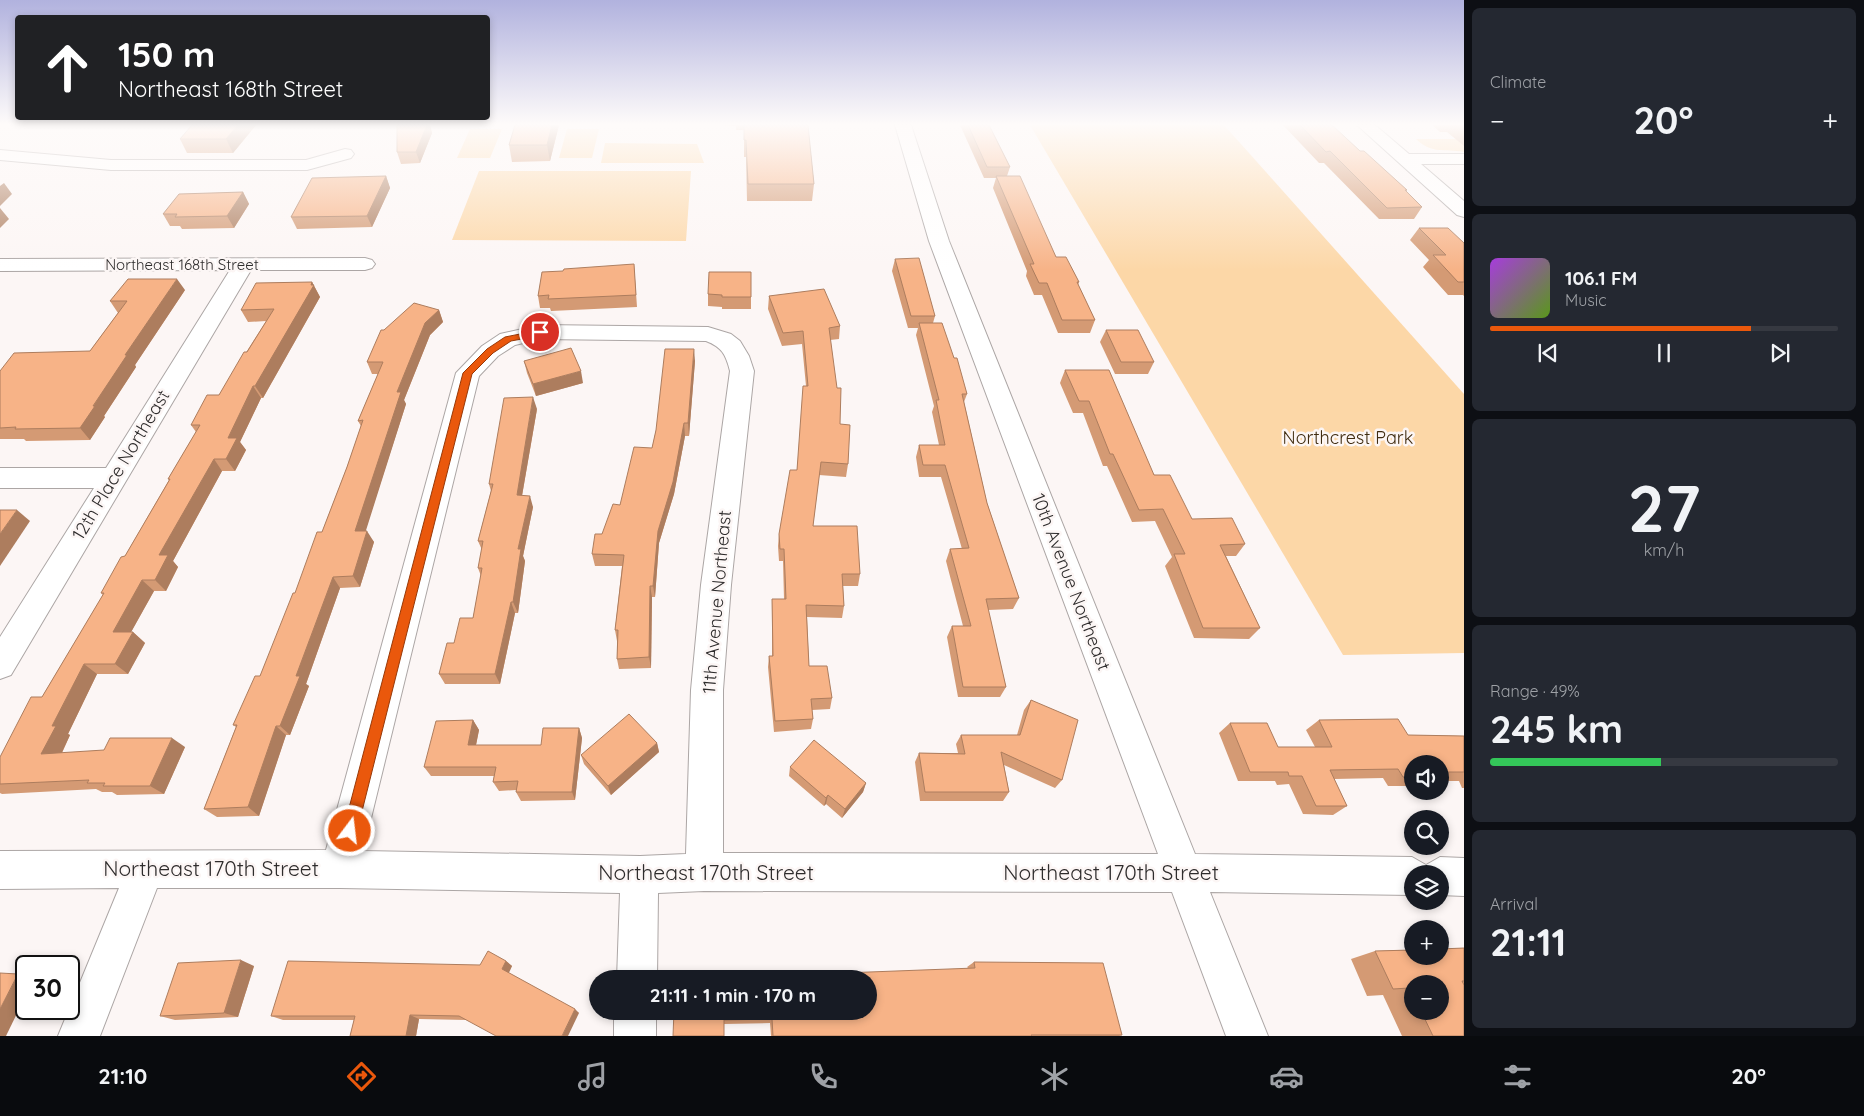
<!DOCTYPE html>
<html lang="en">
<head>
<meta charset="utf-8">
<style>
  body { margin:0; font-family:Quicksand,sans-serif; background:#242831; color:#f1f3f6; height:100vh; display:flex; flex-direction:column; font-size:19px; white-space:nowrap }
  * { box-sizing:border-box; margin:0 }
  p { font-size:16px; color:#9ea1a6 }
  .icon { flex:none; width:28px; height:28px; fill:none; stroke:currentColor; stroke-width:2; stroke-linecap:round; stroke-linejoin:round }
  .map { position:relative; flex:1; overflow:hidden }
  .side { display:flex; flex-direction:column; gap:8px; padding:8px; background:#0d0f14; width:400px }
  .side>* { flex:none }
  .top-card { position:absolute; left:15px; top:15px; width:475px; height:105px; border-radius:5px; box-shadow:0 2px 8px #0003; background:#202124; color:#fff; overflow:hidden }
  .tools { position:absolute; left:1404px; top:755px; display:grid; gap:10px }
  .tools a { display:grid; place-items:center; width:45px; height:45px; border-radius:50%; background:#171b24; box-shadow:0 2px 8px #0003; font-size:25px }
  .speed { position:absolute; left:15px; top:955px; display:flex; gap:10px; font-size:25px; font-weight:700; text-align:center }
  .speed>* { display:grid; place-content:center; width:65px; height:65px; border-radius:50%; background:#171b24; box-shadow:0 2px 8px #0003; line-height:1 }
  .speed .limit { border:2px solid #111; border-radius:8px; background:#fff; color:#111 }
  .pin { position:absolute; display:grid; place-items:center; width:42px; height:42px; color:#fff; margin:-21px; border:2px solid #fff; border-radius:50%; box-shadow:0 1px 5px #0007 }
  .me { position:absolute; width:55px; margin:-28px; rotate:15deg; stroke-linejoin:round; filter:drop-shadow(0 0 4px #0008) }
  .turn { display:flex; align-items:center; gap:18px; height:105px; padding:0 20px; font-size:22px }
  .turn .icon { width:65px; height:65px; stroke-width:2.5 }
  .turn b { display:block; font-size:35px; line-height:42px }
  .big { font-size:38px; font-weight:800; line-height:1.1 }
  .side .widget { flex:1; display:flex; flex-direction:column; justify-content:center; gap:8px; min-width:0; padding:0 18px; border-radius:8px; background:#242831 }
  .side .dial { align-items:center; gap:0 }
  .dial b { font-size:65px; line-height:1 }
  .song { display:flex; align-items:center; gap:15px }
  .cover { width:60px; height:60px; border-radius:8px; background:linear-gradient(135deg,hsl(280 70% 55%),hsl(90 70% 35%)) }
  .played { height:5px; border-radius:2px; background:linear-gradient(90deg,#ea580c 75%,#363941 75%) }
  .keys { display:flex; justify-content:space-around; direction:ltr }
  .heat { display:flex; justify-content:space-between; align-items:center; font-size:28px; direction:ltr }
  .charge { height:8px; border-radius:4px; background:linear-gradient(90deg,#34c759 49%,#363941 0) }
  .trip { position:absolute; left:589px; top:970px; width:288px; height:50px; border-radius:25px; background:#171b24; box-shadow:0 2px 8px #0003; font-weight:800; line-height:50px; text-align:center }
  .tabs { display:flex; height:80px; justify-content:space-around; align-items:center; background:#090b0e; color:#9ea1a6 }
  .tabs .icon { width:35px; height:35px }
  .tabs .selected { color:#ea580c }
  .tabs b { font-size:22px; color:#f1f3f6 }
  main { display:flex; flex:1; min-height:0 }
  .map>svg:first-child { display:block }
  .green { fill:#fcd7a7 }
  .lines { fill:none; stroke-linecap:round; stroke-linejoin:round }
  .minor-casing { stroke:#aca6a5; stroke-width:2 }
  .minor { fill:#fff; fill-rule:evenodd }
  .wall { fill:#d49a74; fill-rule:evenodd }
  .shaded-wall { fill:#ad7d5e }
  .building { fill:#f7b387; stroke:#ad7d5e }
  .route { fill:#ea580c; stroke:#983908 }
  .labels { text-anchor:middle; stroke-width:5; stroke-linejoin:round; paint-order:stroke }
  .far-street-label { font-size:15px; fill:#2e2c2c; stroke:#fcf6f5 }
  .park-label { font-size:18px; fill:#402c10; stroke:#fcf6f5 }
  .street-label { font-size:18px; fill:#2e2c2c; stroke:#fcf6f5 }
  .near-street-label { font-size:21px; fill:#2e2c2c; stroke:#fcf6f5 }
</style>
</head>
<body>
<main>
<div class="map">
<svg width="1464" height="1036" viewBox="0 0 1464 1036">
  <rect width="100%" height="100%" fill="#fcf6f5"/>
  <g class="green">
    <polygon points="1030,125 1224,125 1464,394 1464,653 1343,655"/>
    <polygon points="470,129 502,129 490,158 457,158"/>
    <polygon points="567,129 599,129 592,158 559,158"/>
    <path d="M1416,139H1456L1464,146V152C1444,148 1433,155 1416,139Z"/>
    <polygon points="605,143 697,144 704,163 601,163"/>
    <polygon points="479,171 691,171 686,241 452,240"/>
  </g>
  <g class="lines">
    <g class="minor-casing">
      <g id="minor">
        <path d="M895,125H911L949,241L1195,854L1412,857L1426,865L1440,857L1464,858V896L1440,895V874H1412V895L1210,892L1268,1036H1226L1172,892L704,891L658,893L657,979H617L620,893L340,888H157L100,1036H58L119,888L0,889V851L326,850L456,373L482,346L500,334L540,325L708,327L731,334L740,341L749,356L754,371L731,585L723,690V853L1158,854L929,241ZM540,339L706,341C722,347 726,355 730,371L701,585L691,690L686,854L640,856L363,851L479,376L498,356L515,345Z"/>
        <polygon points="1357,125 1375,125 1409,154 1464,154 1464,164 1421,164 1464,201 1464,217 1457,215"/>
        <polygon points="345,149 351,150 354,154 351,158 307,170 111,170 0,160 0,150 111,160 306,160"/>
        <polygon points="365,258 372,260 375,264 372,268 365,270 251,270 11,675 0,679 0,637 94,488 0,488 0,468 106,468 230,270 0,271 0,259"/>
        <rect x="614" y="1011" width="42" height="25"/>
      </g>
    </g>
    <use href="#minor" class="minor"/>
  </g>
  <g class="wall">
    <polygon points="256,125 233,153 187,153 180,139"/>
    <polygon points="397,125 430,125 432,133 420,163 401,164 397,152"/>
    <polygon points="515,125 559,125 550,161 512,162 509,145"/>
    <polygon points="719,125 808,125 814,184 812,201 747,201 746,157 744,157 744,130 736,130 736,126"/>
    <polygon points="960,125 989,125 1010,167 1007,176 1056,257 1079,282 1078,285 1095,320 1090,333 1058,333 1042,295 1034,295 1026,276 1027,271 993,188 996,178 984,178"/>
    <polygon points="1283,125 1332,125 1360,151 1407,190 1406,192 1422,207 1414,219 1379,219 1324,163 1319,163"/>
    <polygon points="1432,125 1464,125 1464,146 1447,132 1440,132"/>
    <polygon points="386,176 390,188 372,227 297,229 291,217"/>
    <polygon points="243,192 249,204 234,228 182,229 180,226 170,226 163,214"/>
    <polygon points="1419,228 1464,243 1464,296 1463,295 1448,295 1423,267 1429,260 1410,240"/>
    <polygon points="895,259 935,316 933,323 954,358 967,394 964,402 987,503 1019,598 1013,609 988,610 1006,687 1000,697 958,697 947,637 952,626 963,626 946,561 950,549 962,549 941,477 919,477 916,457 919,445 939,445 932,412 934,406 916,335 918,328 908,328 892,271"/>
    <polygon points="634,264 637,307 551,311 550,308 540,308 538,296 563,271"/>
    <polygon points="751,272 751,309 722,309 722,307 708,306 708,294"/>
    <polygon points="312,282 320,297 263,398 261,398 240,442 246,450 235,471 222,471 173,561 178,567 166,591 154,591 131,632 133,632 145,643 128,674 97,674 68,734 70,735 62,753 185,747 164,794 117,795 112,792 102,792 96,789 2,794 0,793 0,784 42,697 103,595 101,593 125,556 169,480 168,479 196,432 191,425 219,395 266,321 248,322 241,310"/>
    <polygon points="185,290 135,365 136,367 104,416 105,417 90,440 26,441 24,439 0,439 0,371 90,351 118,313 110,301"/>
    <polygon points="769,296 840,326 839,339 830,340 840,424 848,464 846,477 819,475 813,526 860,574 858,586 843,586 844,606 842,618 807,617 809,666 832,698 830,709 812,710 813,719 811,729 774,732 768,667 769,656 772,656 772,599 784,599 783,561 779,561 778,546 779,534 797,470 806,386 802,344 782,346 768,309"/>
    <polygon points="439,310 443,322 430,335 404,400 406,404 365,531 374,542 360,587 340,588 306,684 309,686 290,735 286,735 259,816 217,817 204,809 236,727 233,725 260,676 322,532 347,467 361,426 358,421 378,374 372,374 367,362 384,330"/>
    <polygon points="1106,330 1154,362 1148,374 1115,374 1100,342"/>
    <polygon points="524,361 583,383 536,396 527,373"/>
    <polygon points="695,361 689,436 685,436 674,494 659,543 655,597 652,597 651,668 619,669 617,659 617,641 615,630 622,566 595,566 592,554 602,534 620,505 652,448 656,430"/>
    <polygon points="1065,370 1192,519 1245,544 1236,556 1226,556 1260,628 1249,639 1194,638 1165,566 1172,557 1155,521 1132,522 1107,466 1103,466 1083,413 1073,413 1060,383"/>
    <polygon points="537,409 522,496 533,507 523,556 525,561 518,613 515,613 500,684 445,684 439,674 454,643 473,618 481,576 478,568 482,550 478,541 491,491 489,484"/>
    <polygon points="1031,700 1062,780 1055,788 1004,765 1009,792 1003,801 920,801 915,762 919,753 958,753 956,744 961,735 1017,735 1024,710"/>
    <polygon points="473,720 479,730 476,745 541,745 579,728 582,738 575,800 521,801 516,792 516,790 499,791 493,782 494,776 431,776 424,767"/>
    <polygon points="1319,720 1408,735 1464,736 1464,788 1462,788 1459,781 1440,781 1440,764 1412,764 1412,786 1388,786 1383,778 1334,779 1347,806 1333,815 1303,814 1289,784 1277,785 1275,781 1238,781 1219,733 1230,723 1278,747 1315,747 1306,730"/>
    <polygon points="657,743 659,752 611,795 584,764 581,755"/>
    <polygon points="790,767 866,783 863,792 842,818 826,804 824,806 789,776"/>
    <path d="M1464,948V1036H1402L1383,995L1367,996L1351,959L1375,951ZM1412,984L1440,1011H1412Z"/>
    <polygon points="506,961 512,966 508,973 579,1013 466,1020 419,1019 416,1036 350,1036 354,1020 283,1020 271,1016 480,965"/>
    <polygon points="974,962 1122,1035 1119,1036 771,1036 770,1023 724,1024 674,1011 968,968 967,967"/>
    <polygon points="254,966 238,1017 175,1020 160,1016"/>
  </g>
  <g class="shaded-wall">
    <polygon points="238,125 256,125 233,153 226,139"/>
    <polygon points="427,125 430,125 432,133 420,163 416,152"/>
    <polygon points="552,125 559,125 550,161 547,145"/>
    <polygon points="386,176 390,188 372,227 367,216"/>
    <polygon points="4,183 12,194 0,206 0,186"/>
    <polygon points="243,192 249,204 234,228 227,216"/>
    <polygon points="0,208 9,219 0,228"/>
    <polygon points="177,279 185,290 135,365 136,367 104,416 105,417 90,440 80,428 125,355"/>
    <polygon points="312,282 320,297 263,398 255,386"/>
    <polygon points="439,310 443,322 430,335 404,400 406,404 362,543 355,531 397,392 425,323"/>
    <polygon points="694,349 695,361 689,436 688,423"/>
    <polygon points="581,371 583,383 536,396 533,384"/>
    <polygon points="253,386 261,398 240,442 246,450 235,471 226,459 228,438"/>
    <polygon points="533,397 537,409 520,507 517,495"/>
    <polygon points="684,423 685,436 674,494 659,543 655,597 653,586 658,531"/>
    <polygon points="214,459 222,471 173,561 178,567 166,591 155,580 159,555"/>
    <polygon points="530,496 533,507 523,556 525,561 518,613 513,602 518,549"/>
    <polygon points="17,510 30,521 0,566 0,534"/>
    <polygon points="367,531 374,542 360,587 353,576"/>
    <polygon points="333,577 340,588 306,684 309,686 290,735 280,726 296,676"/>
    <polygon points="142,580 154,591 125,643 113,632"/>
    <polygon points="650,586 652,597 651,668 649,657"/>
    <polygon points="511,602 515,613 500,684 495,674"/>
    <polygon points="133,632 145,643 128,674 115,664"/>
    <polygon points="84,664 97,674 68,734 70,735 57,763 41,754 52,726"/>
    <polygon points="473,720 479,730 474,755 468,745"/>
    <polygon points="276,726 286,735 259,816 248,807"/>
    <polygon points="579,728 582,738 575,800 572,792"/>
    <polygon points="172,738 185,747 164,794 150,786"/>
    <polygon points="657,743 659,752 611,795 608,786"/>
    <polygon points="866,783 863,792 842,818 845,809"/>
    <polygon points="828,795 826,804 824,806 826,798"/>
    <polygon points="241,960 254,966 238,1017 224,1013"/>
    <polygon points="506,961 512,966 508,975 502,969"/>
    <polygon points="18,974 26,976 26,995 6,1036 0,1036 0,1009"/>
    <polygon points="575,1009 579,1013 568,1036 562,1036"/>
    <polygon points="410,1015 419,1019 416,1036 406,1036"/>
  </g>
  <g class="building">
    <polygon points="192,125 238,125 226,139 180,139"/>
    <polygon points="397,125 427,125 416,152 397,152"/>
    <polygon points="515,125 552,125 547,145 509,145"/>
    <polygon points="744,125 808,125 814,184 748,184 746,140 744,140"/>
    <polygon points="968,125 989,125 1010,167 987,167"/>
    <polygon points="1300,125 1332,125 1360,151 1364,151 1407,190 1405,190 1422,207 1387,208 1330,151 1326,152"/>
    <polygon points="386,176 367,216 291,217 312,178"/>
    <polygon points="996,176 1020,176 1056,257 1066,257 1079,282 1077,282 1095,320 1062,320 1047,283 1039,283 1030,264 1034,264"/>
    <polygon points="243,192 227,216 175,217 177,214 163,214 179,194"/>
    <polygon points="1419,228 1448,228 1464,243 1464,282 1458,282 1433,255 1446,255"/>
    <polygon points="919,258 935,316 911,316 895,259"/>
    <polygon points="634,264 636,295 548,299 549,295 538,296 542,272 563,271 564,269"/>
    <polygon points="709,272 751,272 751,297 722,297 722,295 708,294"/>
    <polygon points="128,279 177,279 125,355 127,355 93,406 95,406 80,428 15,429 16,427 0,428 0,371 14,353 90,351 127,301 110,301"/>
    <polygon points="312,282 311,285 314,285 255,386 253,386 228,438 237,438 226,459 214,459 159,555 168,555 155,580 142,580 113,632 133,632 115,664 84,664 52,726 56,726 41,754 104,750 110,738 172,738 150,786 103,786 105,783 87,783 89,780 0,784 0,757 31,697 42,697 104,593 101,593 121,557 125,556 170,479 168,479 200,425 191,425 207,395 219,395 244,352 247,352 274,309 241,310 256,283"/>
    <polygon points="824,289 840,326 829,328 837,388 841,388 840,424 850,425 848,464 821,462 813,526 857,526 860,574 842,574 844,606 806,605 809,666 827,666 832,698 811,699 813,719 775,721 769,656 773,656 772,599 786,599 784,549 780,549 779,534 790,470 797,470 803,386 808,386 803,331 783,333 769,296"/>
    <polygon points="414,303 439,310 425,323 397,392 401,392 355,531 367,531 353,576 333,577 296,676 300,676 280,726 276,726 248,807 204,809 237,725 233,725 255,676 260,676 293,593 295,593 317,532 322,532 347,467 363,420 358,421 383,362 367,362 381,330 384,330"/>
    <polygon points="919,323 942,323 954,358 957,358 967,394 962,394 987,503 1019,598 986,599 1006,687 963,687 952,626 971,626 950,549 969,548 945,465 923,465 919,445 945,445 936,400 939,400"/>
    <polygon points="1106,330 1138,330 1154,362 1121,362"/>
    <polygon points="571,348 581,371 533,384 524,361"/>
    <polygon points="665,349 694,349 688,423 684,423 673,482 658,531 653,586 650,586 649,657 617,659 618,630 615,630 624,555 592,554 595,534 602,534 613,504 620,505 634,447 652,448 656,430"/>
    <polygon points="1065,370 1109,370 1154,475 1170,475 1192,519 1232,518 1245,544 1220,545 1260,628 1203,628 1174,554 1185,554 1163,509 1139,510 1113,454 1110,454 1089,401 1079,401"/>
    <polygon points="533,397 517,495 530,496 518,549 521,549 513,602 511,602 495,674 439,674 447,643 454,643 460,618 473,618 482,568 478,568 483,541 478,541 493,484 489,484 504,398"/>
    <polygon points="0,510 17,510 0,534"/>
    <polygon points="1031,700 1078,720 1062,780 1001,752 1009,792 925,792 919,753 965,754 961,735 1020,735"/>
    <polygon points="629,714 657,743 608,786 581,755"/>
    <polygon points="1398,719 1408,735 1464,736 1464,772 1440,772 1440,764 1412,764 1412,777 1403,777 1398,769 1330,770 1347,806 1316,806 1302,776 1289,776 1288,772 1250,772 1230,723 1267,723 1278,747 1332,747 1319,720"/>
    <polygon points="473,720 468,745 541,745 543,728 579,728 572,792 516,792 518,781 493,782 496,767 424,767 436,721"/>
    <polygon points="814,740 866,783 845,809 828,795 826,798 790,767"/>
    <polygon points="1464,948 1464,981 1462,981 1464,985 1464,1036 1433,1036 1421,1011 1440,1011 1440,984 1412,984 1412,994 1409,988 1393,989 1375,951 1412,950 1412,956 1440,956 1440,949"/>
    <polygon points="488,951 506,961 502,969 575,1009 562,1036 496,1036 459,1016 410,1015 406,1036 350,1036 355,1016 271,1016 288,961 480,965"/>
    <polygon points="241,960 224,1013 160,1016 178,963"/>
    <polygon points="974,962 1103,963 1122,1035 1031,1035 1032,1036 773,1036 772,1019 724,1020 724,1036 673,1036 674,1011 868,1011 868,979 685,979 975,968"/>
    <polygon points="0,973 18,974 0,1009"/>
  </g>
  <linearGradient id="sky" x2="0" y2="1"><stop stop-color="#b1b2de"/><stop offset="0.46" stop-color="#fefbfa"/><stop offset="1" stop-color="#fefbfa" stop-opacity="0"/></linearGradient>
  <rect width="1464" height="270" fill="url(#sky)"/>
  <polygon class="route" points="540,330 543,330 543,335 511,341 493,353 472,374 357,831 355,836 350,839 345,836 343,831 463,373 487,349 505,337"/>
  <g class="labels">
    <g class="far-street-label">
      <text x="182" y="270">Northeast 168th Street</text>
    </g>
    <g class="park-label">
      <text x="1348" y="444">Northcrest Park</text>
    </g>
    <g class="street-label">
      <text transform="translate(121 465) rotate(-59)" y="6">12th Place Northeast</text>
      <text transform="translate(1071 582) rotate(69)" y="6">10th Avenue Northeast</text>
      <text transform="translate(717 602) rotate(-85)" y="6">11th Avenue Northeast</text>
    </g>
    <g class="near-street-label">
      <text x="211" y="876">Northeast 170th Street</text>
      <text x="706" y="880">Northeast 170th Street</text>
      <text x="1111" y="880">Northeast 170th Street</text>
    </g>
  </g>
</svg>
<div class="tools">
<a><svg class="icon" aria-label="sound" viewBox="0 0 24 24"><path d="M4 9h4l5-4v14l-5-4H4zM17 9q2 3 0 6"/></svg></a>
<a><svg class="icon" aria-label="search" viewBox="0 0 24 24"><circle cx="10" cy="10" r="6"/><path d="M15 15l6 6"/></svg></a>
<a><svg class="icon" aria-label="layers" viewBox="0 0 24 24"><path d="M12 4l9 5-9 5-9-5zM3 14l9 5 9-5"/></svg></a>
<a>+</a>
<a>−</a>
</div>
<div class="speed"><div class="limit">30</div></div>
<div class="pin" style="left:540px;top:332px;background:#d93025"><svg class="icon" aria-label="arrive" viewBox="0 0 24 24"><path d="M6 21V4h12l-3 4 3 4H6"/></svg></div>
<svg class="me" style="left:350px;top:831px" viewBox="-20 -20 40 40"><circle r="17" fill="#ea580c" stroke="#fff" stroke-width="3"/><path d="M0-11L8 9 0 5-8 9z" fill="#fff"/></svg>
<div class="trip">21:11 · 1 min · 170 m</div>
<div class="top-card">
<div class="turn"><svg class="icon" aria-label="ahead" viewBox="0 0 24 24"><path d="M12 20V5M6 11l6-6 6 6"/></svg><div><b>150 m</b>Northeast 168th Street</div></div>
</div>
</div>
<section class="side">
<div class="widget"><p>Climate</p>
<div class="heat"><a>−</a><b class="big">20°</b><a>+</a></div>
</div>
<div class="widget">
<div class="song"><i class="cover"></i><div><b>106.1 FM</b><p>Music</p></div></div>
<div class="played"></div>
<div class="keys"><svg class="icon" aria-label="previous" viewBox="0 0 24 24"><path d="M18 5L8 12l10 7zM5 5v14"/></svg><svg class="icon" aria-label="pause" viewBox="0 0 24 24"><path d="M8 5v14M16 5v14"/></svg><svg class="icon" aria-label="next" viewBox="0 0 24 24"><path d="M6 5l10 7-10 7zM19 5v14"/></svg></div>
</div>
<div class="widget dial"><b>27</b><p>km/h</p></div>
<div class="widget"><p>Range · 49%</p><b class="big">245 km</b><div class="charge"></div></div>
<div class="widget"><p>Arrival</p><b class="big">21:11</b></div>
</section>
</main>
<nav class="tabs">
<b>21:10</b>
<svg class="icon selected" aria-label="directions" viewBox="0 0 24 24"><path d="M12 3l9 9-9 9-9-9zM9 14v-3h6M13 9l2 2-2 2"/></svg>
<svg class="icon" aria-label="music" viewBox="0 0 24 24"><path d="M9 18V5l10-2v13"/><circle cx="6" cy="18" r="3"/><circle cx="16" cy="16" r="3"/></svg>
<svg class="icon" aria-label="phone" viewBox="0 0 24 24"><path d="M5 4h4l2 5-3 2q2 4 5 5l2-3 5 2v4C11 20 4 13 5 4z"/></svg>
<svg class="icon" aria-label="climate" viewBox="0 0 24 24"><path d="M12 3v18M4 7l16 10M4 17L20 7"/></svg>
<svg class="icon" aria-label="car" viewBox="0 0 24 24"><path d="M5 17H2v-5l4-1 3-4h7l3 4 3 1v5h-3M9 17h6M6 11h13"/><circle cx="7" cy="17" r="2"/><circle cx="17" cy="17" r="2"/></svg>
<svg class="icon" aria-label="filters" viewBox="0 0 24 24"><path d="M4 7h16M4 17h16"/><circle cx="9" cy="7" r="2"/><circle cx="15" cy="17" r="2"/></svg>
<b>20°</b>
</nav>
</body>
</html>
